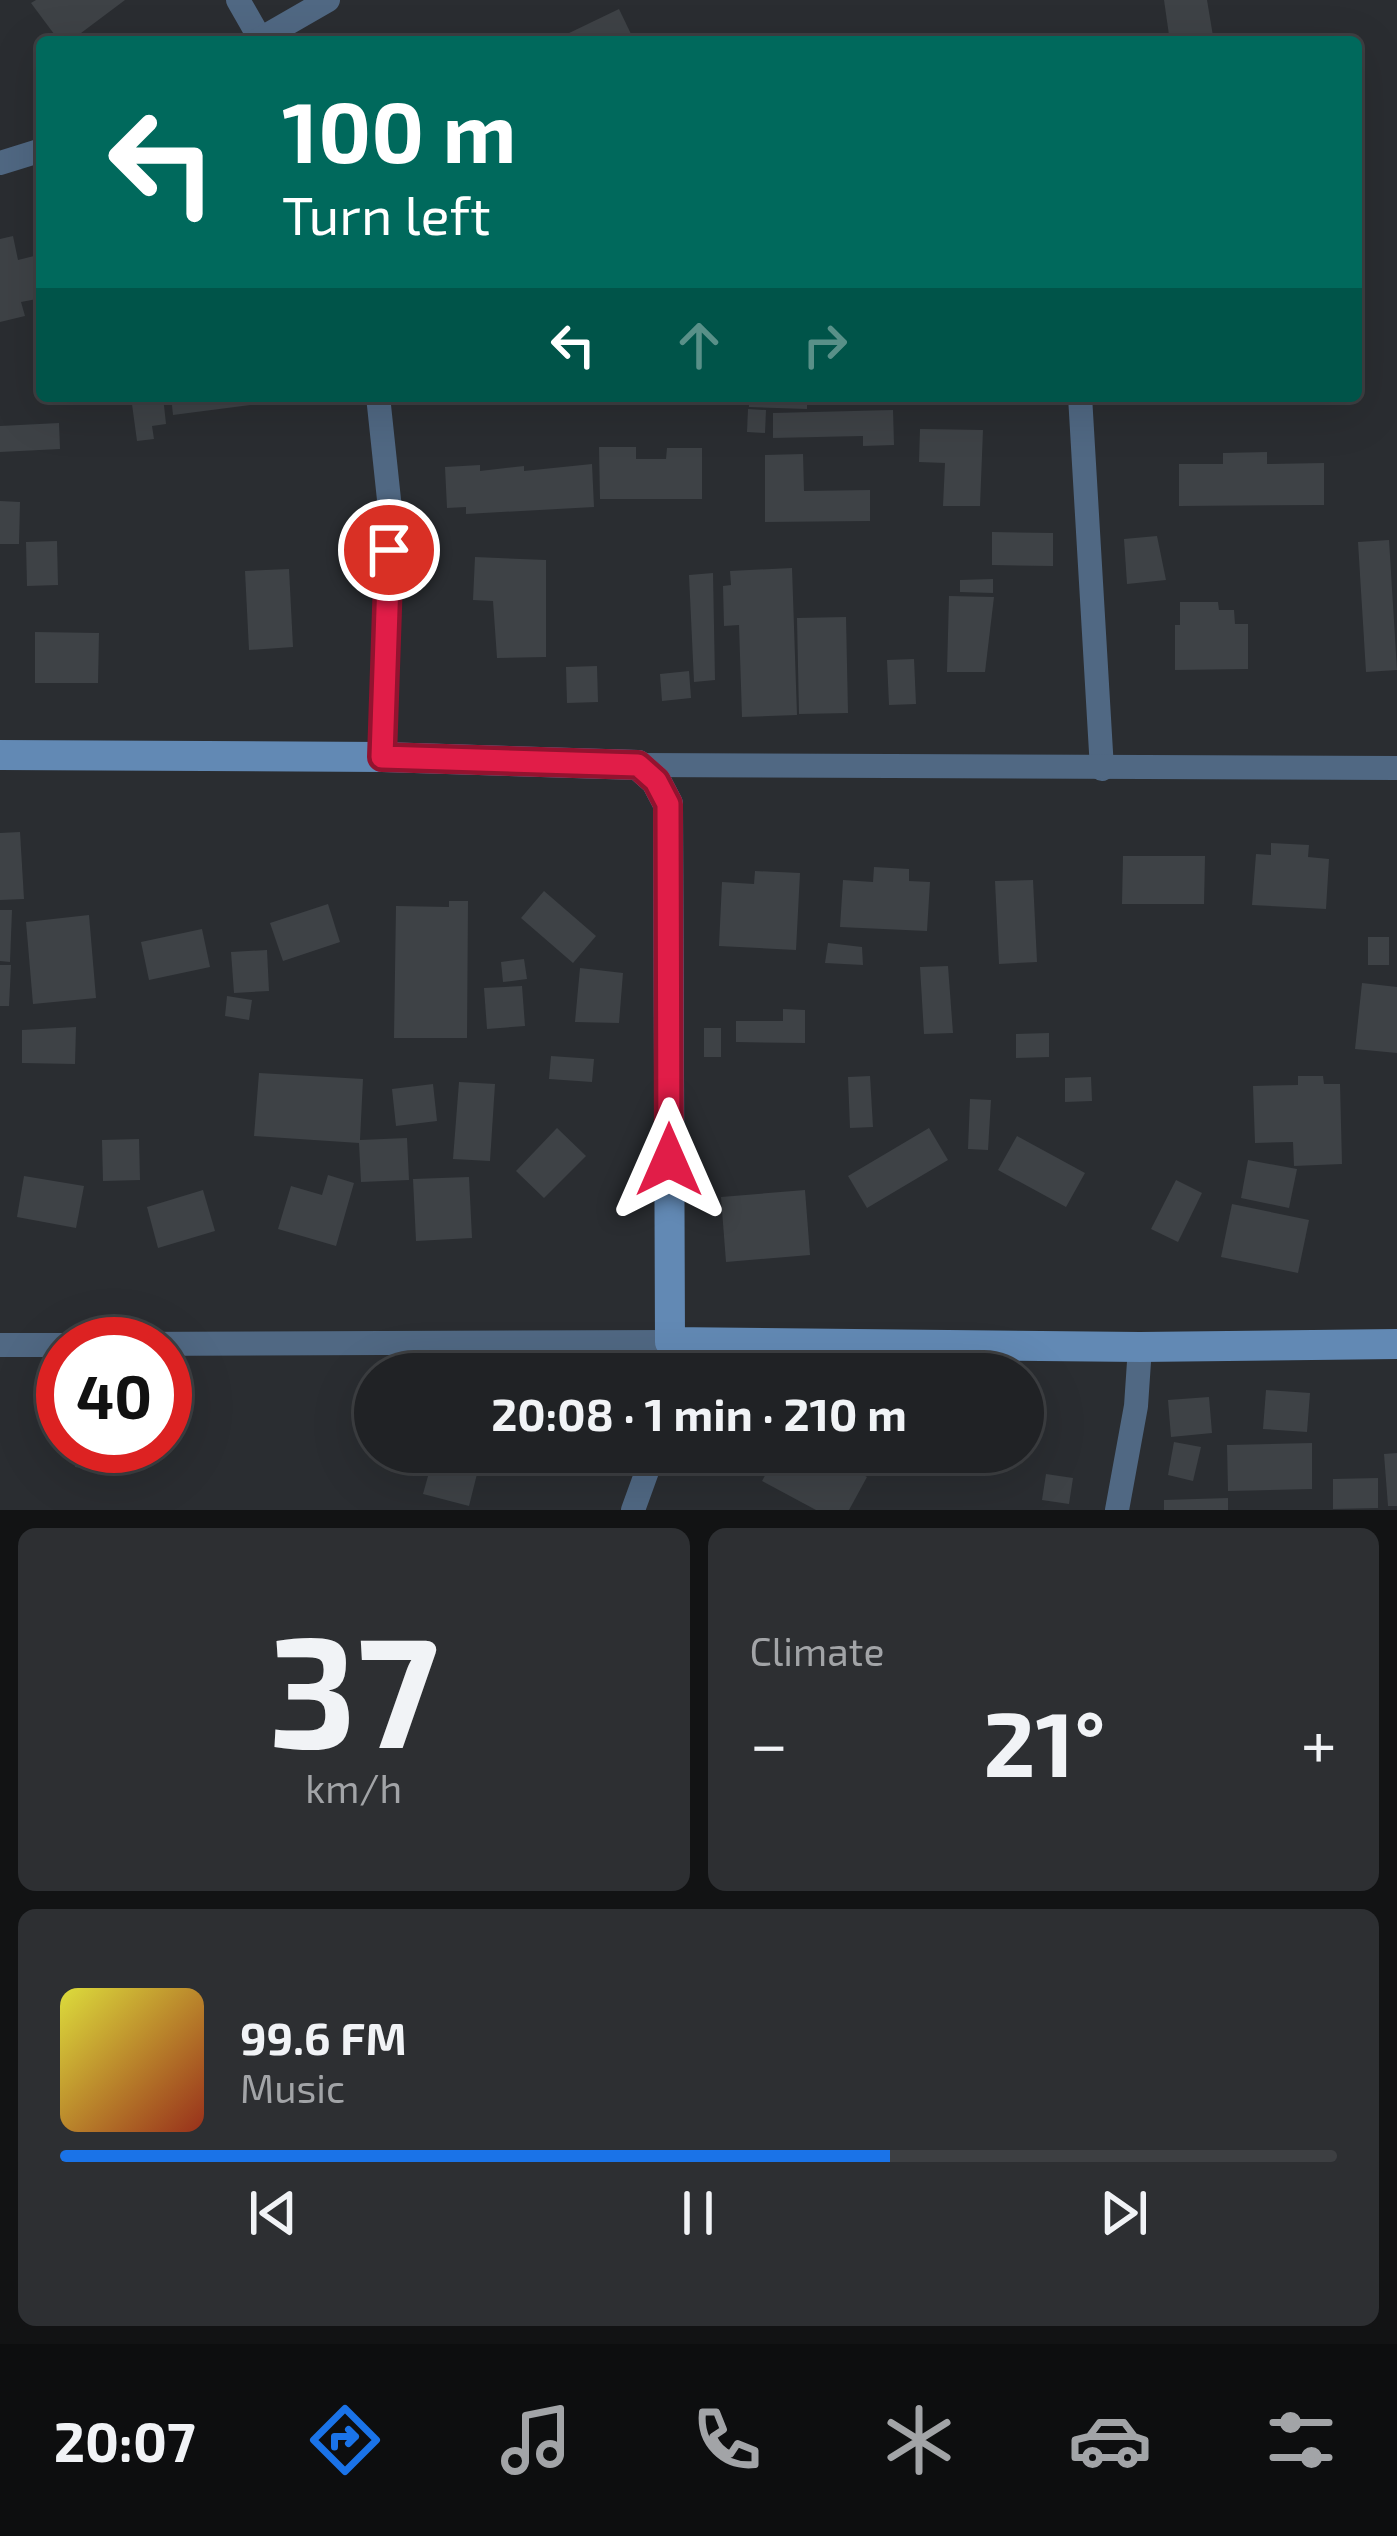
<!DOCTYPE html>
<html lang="en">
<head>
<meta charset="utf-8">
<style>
  body { margin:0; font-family:"Exo 2",sans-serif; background:#2d2f32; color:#f1f3f6; height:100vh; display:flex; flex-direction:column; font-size:45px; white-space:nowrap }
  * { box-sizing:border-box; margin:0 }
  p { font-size:39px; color:#a2a4a7 }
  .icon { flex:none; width:66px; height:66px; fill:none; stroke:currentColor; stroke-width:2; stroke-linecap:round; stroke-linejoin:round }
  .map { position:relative; height:1510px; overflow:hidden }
  .panel { display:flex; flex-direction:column; gap:18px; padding:18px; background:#121314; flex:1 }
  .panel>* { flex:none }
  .banner { position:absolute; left:36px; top:36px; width:1326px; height:366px; border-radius:12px; box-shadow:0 12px 48px #0002,0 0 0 3px #3d3f42; background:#00695c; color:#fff; overflow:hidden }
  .speed { position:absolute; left:36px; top:1317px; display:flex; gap:24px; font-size:60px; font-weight:700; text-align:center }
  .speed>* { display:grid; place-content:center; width:156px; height:156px; border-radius:50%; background:#202225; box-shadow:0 12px 48px #0002,0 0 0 3px #3d3f42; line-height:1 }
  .speed .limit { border:18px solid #d22; background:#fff; color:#111 }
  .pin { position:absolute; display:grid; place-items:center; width:102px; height:102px; color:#fff; margin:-51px; border:6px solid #fff; border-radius:50%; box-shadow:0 3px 12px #0007 }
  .me { position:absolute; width:132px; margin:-66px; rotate:0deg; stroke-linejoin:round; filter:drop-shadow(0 0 9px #0008) }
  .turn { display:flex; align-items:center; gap:42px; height:252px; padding:0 48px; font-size:54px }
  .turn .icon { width:156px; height:156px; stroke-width:2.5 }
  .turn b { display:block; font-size:84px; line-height:102px }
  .lanes { display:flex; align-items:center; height:114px; padding:0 48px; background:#0003; justify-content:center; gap:60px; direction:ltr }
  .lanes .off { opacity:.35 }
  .big { font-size:90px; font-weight:700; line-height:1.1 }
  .panel .widget { flex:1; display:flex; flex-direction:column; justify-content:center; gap:18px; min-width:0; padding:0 42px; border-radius:18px; background:#2d2f32 }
  .panel .dial { align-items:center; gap:0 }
  .dial b { font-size:156px; line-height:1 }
  .song { display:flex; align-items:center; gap:36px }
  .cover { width:144px; height:144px; border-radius:18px; background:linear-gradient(135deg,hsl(60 70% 55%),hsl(10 70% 35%)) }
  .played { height:12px; border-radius:6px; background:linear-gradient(90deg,#1a73e8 65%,#3d3f42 65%) }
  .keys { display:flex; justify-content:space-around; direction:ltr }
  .heat { display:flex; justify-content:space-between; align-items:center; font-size:66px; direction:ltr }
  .panel .tiles { flex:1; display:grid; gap:18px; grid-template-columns:1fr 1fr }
  .widget:last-child { grid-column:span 2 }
  .trip { position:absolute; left:354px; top:1353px; width:690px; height:120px; border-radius:60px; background:#202225; box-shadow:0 12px 48px #0002,0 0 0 3px #3d3f42; font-weight:700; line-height:120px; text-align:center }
  .menu { display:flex; height:192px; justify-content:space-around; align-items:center; background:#0d0e0f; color:#a2a4a7 }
  .menu .icon { width:84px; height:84px }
  .menu .current { color:#1a73e8 }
  .menu b { font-size:54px; color:#f1f3f6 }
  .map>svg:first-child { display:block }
  .building { fill:#3e4246 }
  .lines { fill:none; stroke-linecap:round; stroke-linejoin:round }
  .street { stroke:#506883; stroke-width:24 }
  .secondary { stroke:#6289b4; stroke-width:30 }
  .route-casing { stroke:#92132f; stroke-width:30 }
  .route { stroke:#e11d48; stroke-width:21 }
</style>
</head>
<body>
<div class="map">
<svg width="1397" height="1510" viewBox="0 0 1397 1510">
  <rect width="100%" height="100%" fill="#2a2d31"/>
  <g class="building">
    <polygon points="36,0 125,0 69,42 60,42 31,3"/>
    <polygon points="1164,0 1207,0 1214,42 1170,42"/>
    <polygon points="619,9 631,34 620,42 568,42 565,35"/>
    <polygon points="13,236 18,260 42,254 42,298 21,302 25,316 0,322 0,239"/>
    <polygon points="163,396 166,424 152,426 154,439 137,441 131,397"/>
    <polygon points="171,396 272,396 273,402 173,415"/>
    <polygon points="749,396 807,396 807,409 749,407"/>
    <polygon points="937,396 988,396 988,403 937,404"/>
    <polygon points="748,409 766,410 765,433 747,432"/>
    <polygon points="893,410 894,445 863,446 863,436 773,438 773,413"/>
    <polygon points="59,423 60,449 0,452 0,426"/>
    <polygon points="920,429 983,430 980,506 943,506 945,463 919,462"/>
    <polygon points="599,447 636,447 636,459 666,459 667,448 702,448 702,499 600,499"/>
    <polygon points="1267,452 1267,464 1324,463 1324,505 1179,506 1179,464 1223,464 1223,453"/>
    <polygon points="803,454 804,491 870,490 870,521 765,522 765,455"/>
    <polygon points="592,464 594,507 466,514 466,507 447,508 445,467 480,465 480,471 524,466 524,471"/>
    <polygon points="0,501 20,502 19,544 0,544"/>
    <polygon points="992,532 1053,533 1053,566 992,565"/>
    <polygon points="1157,536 1166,580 1127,584 1124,539"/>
    <polygon points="1389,540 1397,670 1366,672 1358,542"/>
    <polygon points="57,541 58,585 27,586 26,542"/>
    <polygon points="475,557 546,560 546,657 497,658 493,601 473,600"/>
    <polygon points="792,568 797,715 742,717 739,625 724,626 723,586 731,585 730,571"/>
    <polygon points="289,569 293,647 249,650 245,571"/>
    <polygon points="713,573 715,680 694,682 689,575"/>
    <polygon points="993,579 993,593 960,592 960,580"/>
    <polygon points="949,596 994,597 985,672 947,672"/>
    <polygon points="1180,602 1218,602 1219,610 1234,610 1235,624 1248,624 1248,669 1175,670 1175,625 1180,625"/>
    <polygon points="846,617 848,713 799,714 797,618"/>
    <polygon points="35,632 99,633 98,683 35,683"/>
    <polygon points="914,659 916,704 889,705 887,660"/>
    <polygon points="597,666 598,702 567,703 566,667"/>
    <polygon points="689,671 691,698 662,701 660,674"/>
    <polygon points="20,832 24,899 0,900 0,833"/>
    <polygon points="1271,843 1309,845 1308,857 1329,859 1326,909 1252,905 1256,854 1271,855"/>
    <polygon points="1123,856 1205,856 1204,904 1122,904"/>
    <polygon points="874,867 909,869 909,881 930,882 927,931 840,927 843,880 873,882"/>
    <polygon points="755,871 800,873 796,950 719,946 722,882 754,884"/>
    <polygon points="1033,880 1037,962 999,964 995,881"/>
    <polygon points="544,891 596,936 573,963 521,918"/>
    <polygon points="449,901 468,901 467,1038 394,1038 396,906 449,907"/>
    <polygon points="328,904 340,942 283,961 270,923"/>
    <polygon points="0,910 12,910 10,962 0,961"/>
    <polygon points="89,915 96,998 33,1004 26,922"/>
    <polygon points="202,929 210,967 149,980 141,942"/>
    <rect x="1368" y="937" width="21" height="28"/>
    <polygon points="828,943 862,947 863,965 825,963"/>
    <polygon points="267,950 269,991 234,993 231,952"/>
    <polygon points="524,959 527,979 503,982 501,962"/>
    <polygon points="0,965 11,965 9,1006 0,1006"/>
    <polygon points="948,966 953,1033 924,1034 920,967"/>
    <polygon points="580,968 623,973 619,1023 575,1022"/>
    <polygon points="1362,983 1397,987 1397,1053 1355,1049"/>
    <polygon points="522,986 525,1026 487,1029 484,988"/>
    <polygon points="227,996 252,1000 249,1020 225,1016"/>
    <polygon points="783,1009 805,1010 805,1043 736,1042 736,1021 783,1021"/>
    <polygon points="76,1027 75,1064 22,1063 22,1030"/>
    <rect x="704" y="1028" width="17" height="29"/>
    <polygon points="1049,1033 1049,1057 1016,1058 1016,1034"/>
    <polygon points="551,1056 594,1059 592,1082 549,1079"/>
    <polygon points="259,1073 363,1079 360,1140 407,1138 409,1180 361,1182 359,1143 254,1136"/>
    <polygon points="870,1076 873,1127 850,1128 848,1077"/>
    <polygon points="1298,1076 1323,1076 1324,1084 1340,1084 1342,1164 1294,1166 1293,1142 1255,1143 1253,1086 1298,1085"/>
    <polygon points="1091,1077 1092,1101 1065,1102 1065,1078"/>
    <polygon points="459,1082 495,1084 490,1161 453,1159"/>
    <polygon points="433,1084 437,1121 396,1126 392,1089"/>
    <polygon points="970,1099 991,1100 988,1150 968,1149"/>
    <polygon points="557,1128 586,1156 544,1198 516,1171"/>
    <polygon points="929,1128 948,1160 867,1208 848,1176"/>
    <polygon points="1017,1136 1085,1173 1066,1207 998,1170"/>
    <polygon points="139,1139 140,1180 103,1181 102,1140"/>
    <polygon points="1248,1160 1297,1169 1289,1208 1241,1198"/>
    <polygon points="328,1175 354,1183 336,1246 278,1229 291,1186 322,1195"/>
    <polygon points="24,1176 84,1186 76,1228 17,1217"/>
    <polygon points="469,1177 472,1238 416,1241 413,1179"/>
    <polygon points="1176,1180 1202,1193 1178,1242 1151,1229"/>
    <polygon points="203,1190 215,1231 158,1248 147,1207"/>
    <polygon points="805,1190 810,1255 726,1262 721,1197"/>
    <polygon points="1232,1204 1309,1220 1298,1273 1221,1257"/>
    <polygon points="1266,1390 1310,1393 1307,1432 1263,1429"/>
    <polygon points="1209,1397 1212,1433 1171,1437 1168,1400"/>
    <polygon points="1174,1442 1201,1447 1193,1481 1168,1475"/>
    <polygon points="1312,1443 1312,1489 1228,1491 1227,1445"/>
    <polygon points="78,1446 129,1446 125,1474 75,1467"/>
    <polygon points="778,1452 821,1452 867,1477 849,1510 816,1510 762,1481"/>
    <polygon points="867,1452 912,1452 913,1471 868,1474"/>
    <polygon points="1397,1453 1397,1506 1388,1506 1384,1454"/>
    <polygon points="433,1458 478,1470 469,1506 423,1494"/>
    <polygon points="1046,1474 1073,1478 1069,1504 1042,1500"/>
    <polygon points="1378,1478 1378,1508 1333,1509 1333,1479"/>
    <polygon points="1228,1498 1228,1510 1164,1510 1164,1500"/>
  </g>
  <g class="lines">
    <g class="street">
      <polyline points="238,0 262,42"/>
      <polyline points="255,42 328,0"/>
      <polyline points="0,163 42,150"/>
      <polyline points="378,396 390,509 382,757"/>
      <polyline points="1080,396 1102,769"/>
      <polyline points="638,765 1397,768"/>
      <polyline points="120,1344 670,1342 667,1374"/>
      <polyline points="0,1345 63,1345"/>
      <polyline points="633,1510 654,1452"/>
      <polyline points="1117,1510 1136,1406 1140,1347"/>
    </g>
    <polyline class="secondary" points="0,755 382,757 638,765 656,781 668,804 670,1342 1140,1347 1397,1344"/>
  </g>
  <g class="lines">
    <g class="route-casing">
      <polyline id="route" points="389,550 382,757 638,765 656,781 668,804 669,1160"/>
    </g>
    <use href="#route" class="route"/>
  </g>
</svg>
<div class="speed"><div class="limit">40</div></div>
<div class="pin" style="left:389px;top:550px;background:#d93025"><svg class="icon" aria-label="arrive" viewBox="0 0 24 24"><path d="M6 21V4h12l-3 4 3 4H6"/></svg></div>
<svg class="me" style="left:669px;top:1160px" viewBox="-20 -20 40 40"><path d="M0-17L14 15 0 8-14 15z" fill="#e11d48" stroke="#fff" stroke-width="4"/></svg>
<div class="trip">20:08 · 1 min · 210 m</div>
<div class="banner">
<div class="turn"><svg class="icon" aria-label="left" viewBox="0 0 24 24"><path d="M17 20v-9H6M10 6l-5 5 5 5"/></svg><div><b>100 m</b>Turn left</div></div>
<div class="lanes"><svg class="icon" aria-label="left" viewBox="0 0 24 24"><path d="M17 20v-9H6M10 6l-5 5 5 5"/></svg><svg class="icon off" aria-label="ahead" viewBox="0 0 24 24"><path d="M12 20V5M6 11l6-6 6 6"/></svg><svg class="icon off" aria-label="right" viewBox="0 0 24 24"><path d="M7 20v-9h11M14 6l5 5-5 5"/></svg></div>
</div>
</div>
<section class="panel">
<div class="tiles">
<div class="widget dial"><b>37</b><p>km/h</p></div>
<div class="widget"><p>Climate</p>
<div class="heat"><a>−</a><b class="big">21°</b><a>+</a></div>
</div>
<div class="widget">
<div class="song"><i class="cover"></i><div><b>99.6 FM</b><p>Music</p></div></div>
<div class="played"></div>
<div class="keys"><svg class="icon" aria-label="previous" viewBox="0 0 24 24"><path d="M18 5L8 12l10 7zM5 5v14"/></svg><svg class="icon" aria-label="pause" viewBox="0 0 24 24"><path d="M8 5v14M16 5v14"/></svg><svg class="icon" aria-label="next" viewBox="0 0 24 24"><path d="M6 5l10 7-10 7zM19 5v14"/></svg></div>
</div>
</div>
</section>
<nav class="menu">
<b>20:07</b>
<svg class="icon current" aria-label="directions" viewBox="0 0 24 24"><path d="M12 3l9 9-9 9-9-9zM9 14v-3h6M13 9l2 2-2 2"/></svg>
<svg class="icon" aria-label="music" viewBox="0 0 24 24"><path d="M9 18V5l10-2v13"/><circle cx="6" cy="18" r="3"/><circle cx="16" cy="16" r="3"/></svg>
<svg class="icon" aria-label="phone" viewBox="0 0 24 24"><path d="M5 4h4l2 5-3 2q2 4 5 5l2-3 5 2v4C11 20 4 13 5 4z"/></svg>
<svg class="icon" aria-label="climate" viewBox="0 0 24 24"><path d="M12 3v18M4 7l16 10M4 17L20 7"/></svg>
<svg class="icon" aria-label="car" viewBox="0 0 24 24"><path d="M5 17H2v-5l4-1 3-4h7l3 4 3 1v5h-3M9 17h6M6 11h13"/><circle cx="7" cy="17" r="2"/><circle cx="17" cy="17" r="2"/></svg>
<svg class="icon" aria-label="filters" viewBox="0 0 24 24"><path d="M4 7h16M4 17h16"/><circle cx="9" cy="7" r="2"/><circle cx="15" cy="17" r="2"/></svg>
</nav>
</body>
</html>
